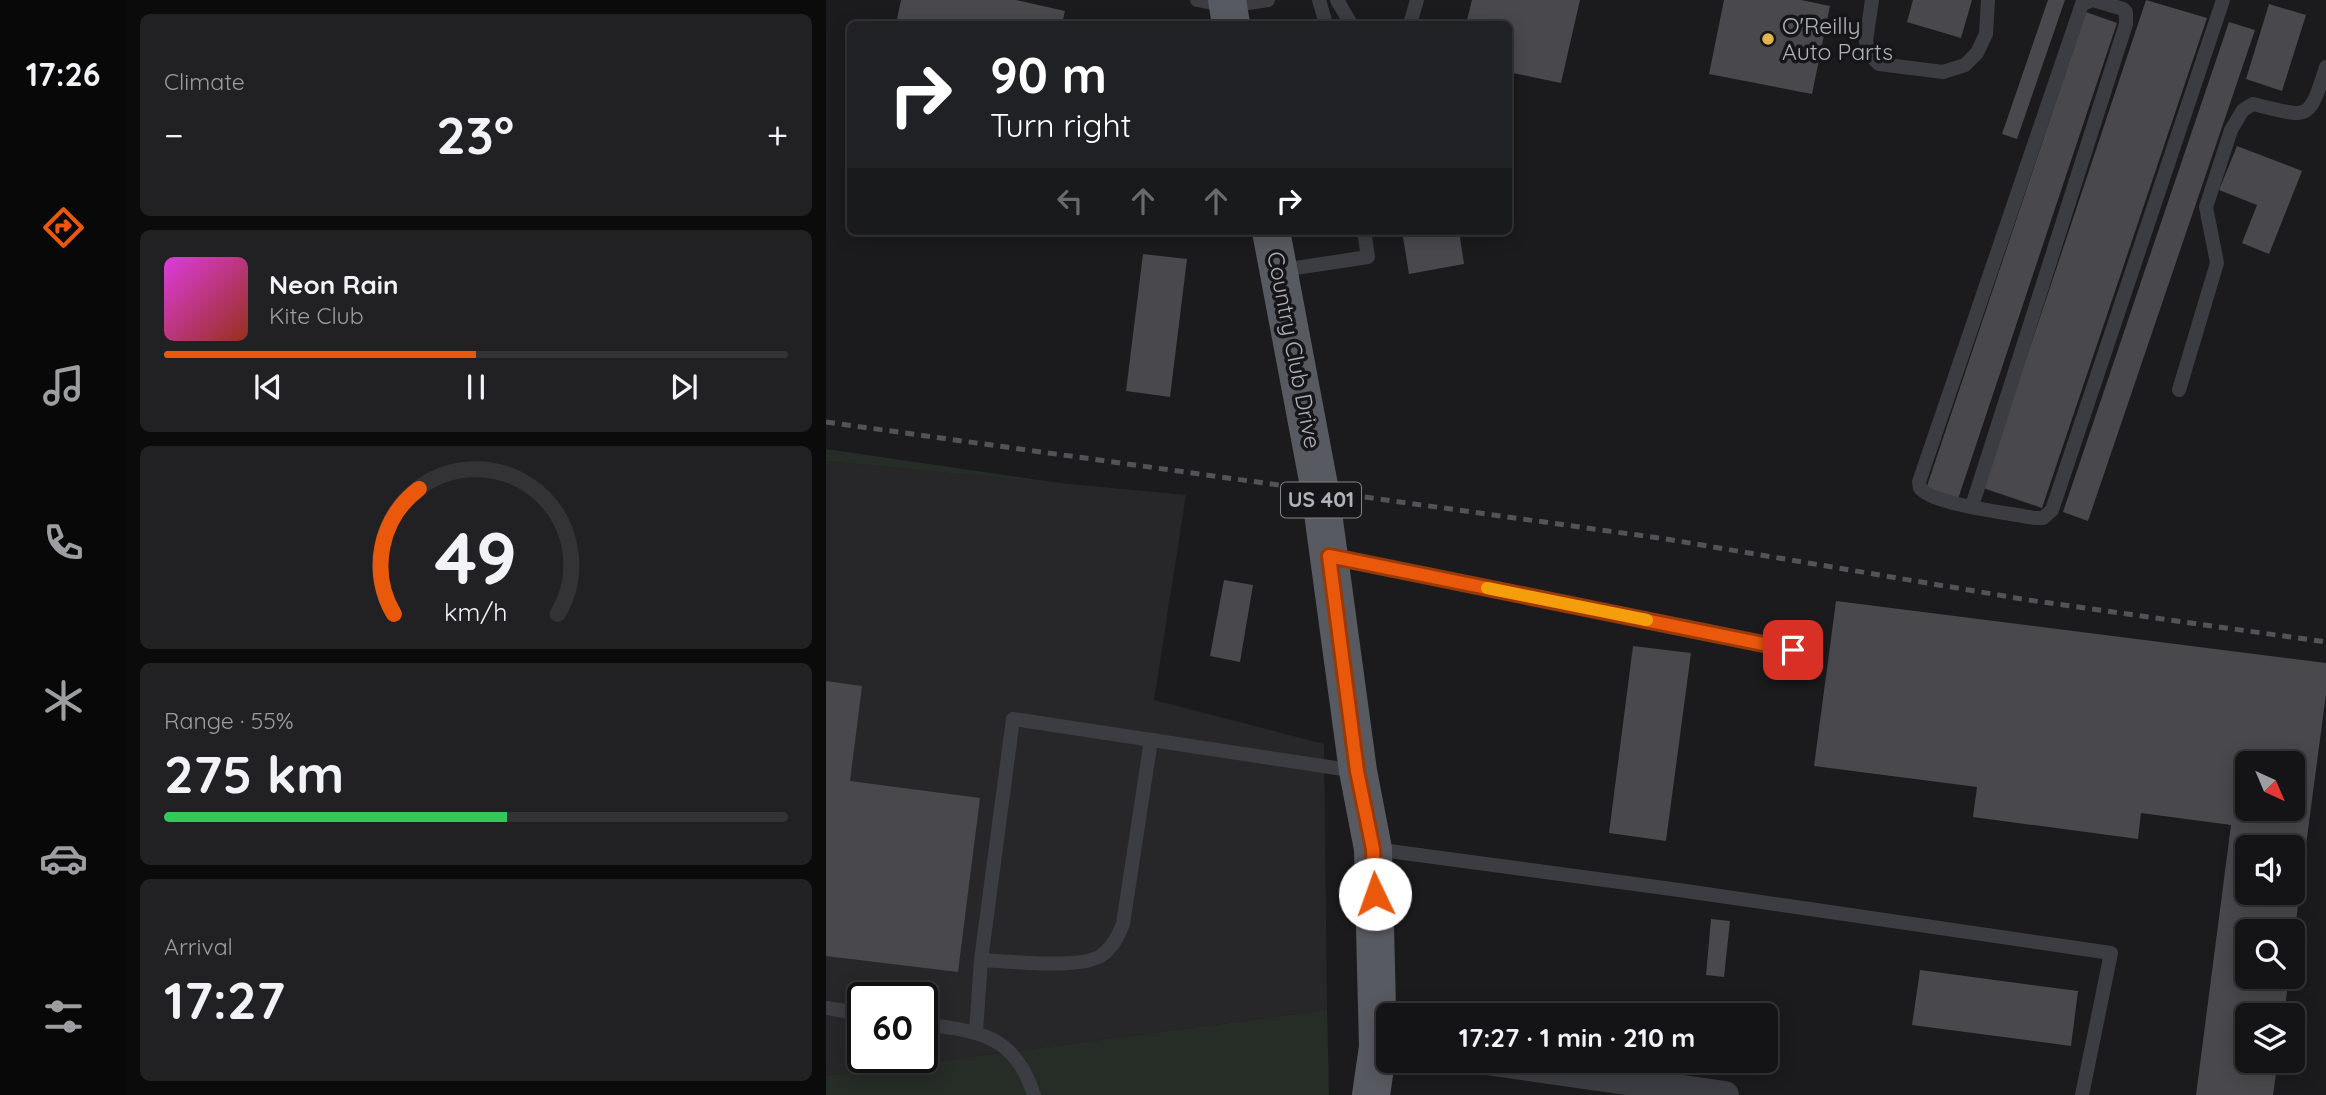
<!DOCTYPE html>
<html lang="en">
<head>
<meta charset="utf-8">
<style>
  body { margin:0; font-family:Quicksand,sans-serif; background:#212123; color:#f1f3f6; height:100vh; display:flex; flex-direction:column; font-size:26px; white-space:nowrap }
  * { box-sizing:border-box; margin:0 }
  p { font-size:23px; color:#9d9ea1 }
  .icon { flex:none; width:38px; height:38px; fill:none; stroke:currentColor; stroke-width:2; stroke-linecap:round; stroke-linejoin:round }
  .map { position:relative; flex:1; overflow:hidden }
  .side { display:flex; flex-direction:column; gap:14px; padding:14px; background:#0b0b0c; width:700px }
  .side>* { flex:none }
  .guide { position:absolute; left:21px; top:21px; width:665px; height:214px; border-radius:10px; box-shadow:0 4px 18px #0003,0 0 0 2px #333335; background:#202124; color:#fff; overflow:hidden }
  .needle { width:46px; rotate:136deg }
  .tools { position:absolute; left:1409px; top:751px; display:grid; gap:14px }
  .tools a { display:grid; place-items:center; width:70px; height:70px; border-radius:10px; background:#141416; box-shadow:0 4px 18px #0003,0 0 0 2px #333335; font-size:35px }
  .speed { position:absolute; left:21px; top:982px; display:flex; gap:14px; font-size:35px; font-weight:700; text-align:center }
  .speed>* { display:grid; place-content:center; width:91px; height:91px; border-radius:50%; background:#141416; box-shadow:0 4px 18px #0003,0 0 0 2px #333335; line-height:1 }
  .speed .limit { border:4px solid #111; border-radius:10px; background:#fff; color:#111 }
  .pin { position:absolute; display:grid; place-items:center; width:60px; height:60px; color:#fff; margin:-30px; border-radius:14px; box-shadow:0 4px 10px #0006 }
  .me { position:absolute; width:77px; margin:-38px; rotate:357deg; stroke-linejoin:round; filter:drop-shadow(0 0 5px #0008) }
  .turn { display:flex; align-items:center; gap:24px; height:147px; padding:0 28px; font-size:32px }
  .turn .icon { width:91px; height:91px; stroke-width:2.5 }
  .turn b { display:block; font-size:49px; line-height:60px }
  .lanes { display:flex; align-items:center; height:66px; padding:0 28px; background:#0003; justify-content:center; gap:35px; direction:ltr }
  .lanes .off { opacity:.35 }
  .big { font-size:52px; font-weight:700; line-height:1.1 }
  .side .tile { flex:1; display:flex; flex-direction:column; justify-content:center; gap:10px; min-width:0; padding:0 24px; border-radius:10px; background:#212123 }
  .side .dial { align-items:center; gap:0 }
  .dial svg { height:182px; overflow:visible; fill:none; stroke:#333335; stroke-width:7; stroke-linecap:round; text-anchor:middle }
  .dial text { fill:#f1f3f6; stroke:none }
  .song { display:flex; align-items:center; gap:21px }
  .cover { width:84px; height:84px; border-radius:10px; background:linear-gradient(135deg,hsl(300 70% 55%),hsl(10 70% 35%)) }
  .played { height:7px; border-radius:4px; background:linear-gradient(90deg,#ea580c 50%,#333335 50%) }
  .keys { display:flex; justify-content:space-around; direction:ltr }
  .heat { display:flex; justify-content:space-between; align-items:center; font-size:38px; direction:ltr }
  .charge { height:10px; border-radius:5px; background:linear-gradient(90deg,#34c759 55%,#333335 0) }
  .trip { position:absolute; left:550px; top:1003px; width:402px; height:70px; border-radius:10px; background:#141416; box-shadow:0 4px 18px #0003,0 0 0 2px #333335; font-weight:700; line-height:70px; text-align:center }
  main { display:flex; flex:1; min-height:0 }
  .menu { display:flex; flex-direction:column; width:126px; justify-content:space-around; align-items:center; background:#080809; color:#9d9ea1 }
  .menu .icon { width:49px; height:49px }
  .menu .current { color:#ea580c }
  .menu b { font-size:32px; color:#f1f3f6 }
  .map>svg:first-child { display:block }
  .built { fill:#27272a; fill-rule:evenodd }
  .green { fill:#252d26 }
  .building { fill:#48484d; fill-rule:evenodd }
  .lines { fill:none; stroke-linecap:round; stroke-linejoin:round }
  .lane { stroke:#3c3d42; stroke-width:14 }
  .street { stroke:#3c3d42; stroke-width:28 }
  .primary { stroke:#585a61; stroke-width:38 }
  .rail { stroke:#515359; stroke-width:5; stroke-dasharray:9 7; stroke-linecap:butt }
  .route-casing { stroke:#983908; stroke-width:18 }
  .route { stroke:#ea580c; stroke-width:12 }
  .slow { stroke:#f59e0b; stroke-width:12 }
  .poi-dot { fill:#e5b44b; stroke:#161618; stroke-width:2.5 }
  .labels { text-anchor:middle; stroke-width:7; stroke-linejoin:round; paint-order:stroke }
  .shield { fill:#161618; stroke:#81838a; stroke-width:2 }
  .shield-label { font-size:21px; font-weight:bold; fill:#afb2bb }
  .poi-label { font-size:23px; fill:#afb2bb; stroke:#161618; text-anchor:start }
  .street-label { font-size:23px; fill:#afb2bb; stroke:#161618 }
</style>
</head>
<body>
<main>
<nav class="menu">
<b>17:26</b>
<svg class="icon current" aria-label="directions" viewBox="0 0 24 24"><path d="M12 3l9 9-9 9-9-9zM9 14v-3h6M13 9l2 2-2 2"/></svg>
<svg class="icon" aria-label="music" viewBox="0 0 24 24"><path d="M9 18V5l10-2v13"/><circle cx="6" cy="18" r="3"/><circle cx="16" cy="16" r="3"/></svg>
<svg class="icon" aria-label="phone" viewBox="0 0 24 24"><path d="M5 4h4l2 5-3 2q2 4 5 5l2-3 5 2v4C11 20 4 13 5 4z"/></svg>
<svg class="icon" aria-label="climate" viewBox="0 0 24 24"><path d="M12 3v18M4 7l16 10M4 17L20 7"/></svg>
<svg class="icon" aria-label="car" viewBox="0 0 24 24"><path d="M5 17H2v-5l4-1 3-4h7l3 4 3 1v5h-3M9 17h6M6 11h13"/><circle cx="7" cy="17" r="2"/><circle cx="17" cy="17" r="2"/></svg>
<svg class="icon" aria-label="filters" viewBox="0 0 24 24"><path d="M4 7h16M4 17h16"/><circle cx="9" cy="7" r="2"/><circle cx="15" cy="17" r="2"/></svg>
</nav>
<section class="side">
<div class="tile"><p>Climate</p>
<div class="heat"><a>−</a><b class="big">23°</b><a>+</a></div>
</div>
<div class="tile">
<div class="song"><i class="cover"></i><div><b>Neon Rain</b><p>Kite Club</p></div></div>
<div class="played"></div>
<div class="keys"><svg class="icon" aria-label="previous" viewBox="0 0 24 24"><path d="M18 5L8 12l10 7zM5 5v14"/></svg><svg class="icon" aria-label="pause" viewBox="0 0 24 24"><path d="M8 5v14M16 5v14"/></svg><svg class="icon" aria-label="next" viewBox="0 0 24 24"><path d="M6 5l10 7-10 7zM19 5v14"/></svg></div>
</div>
<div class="tile dial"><svg viewBox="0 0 100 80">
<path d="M14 69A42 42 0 1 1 86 69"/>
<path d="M14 69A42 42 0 0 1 25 14" stroke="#ea580c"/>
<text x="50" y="56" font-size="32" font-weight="700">49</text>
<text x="50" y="72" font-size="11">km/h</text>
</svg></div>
<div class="tile"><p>Range · 55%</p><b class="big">275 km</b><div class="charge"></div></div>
<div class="tile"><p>Arrival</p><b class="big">17:27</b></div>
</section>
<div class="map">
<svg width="1500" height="1095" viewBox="0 0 1500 1095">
  <rect width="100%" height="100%" fill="#1b1b1d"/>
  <path class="built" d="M0,461L360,495L328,700L498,744L501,1010L0,1076ZM37,998H96V1057H37Z"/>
  <g class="green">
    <polygon points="0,449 240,484 0,461"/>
    <polygon points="501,1010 503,1095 0,1095 0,1076"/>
  </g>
  <g class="building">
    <polygon points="75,0 190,0 239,11 236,24 70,24"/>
    <polygon points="646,0 754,0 735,83 682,72 682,24 640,24"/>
    <polygon points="898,0 975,0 1004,6 986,94 883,74"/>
    <polygon points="1087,0 1146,0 1135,38 1081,22"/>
    <polygon points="1222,0 1239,0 1191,139 1176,134"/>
    <polygon points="1320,0 1381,18 1216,508 1157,488"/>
    <polygon points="1443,4 1480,15 1456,91 1420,79"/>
    <polygon points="1260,12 1291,23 1132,499 1100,489"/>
    <polygon points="1403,22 1429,30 1262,521 1237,512"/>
    <polygon points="1411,146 1476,171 1443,254 1416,243 1431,205 1393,190"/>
    <polygon points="576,231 633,231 638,264 583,274"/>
    <polygon points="317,254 361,259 344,397 300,391"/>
    <polygon points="398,580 427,585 414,662 384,656"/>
    <path d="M1010,601L1500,663V694L1468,936L1466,931H1421V976H1463L1458,1015H1421V1060H1452L1447,1095H1370L1405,825L1315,813L1312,839L1147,817L1151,787L988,766ZM1421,763H1466V808H1421ZM1421,847H1466V892H1421Z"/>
    <polygon points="807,646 865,653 840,841 783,833"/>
    <polygon points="0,681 36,686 24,781 154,798 132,972 0,956"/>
    <polygon points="885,919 904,921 898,977 880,975"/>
    <polygon points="1094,970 1252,991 1245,1046 1086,1025"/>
  </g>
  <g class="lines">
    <g class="lane">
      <polyline points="371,0 402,6 442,0"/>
      <polyline points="493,0 500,24"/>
      <polyline points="511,0 525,24"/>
      <polyline points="1046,0 1040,41 1042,53 1053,64 1117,72 1139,65 1151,53 1160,34 1162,0"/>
      <polyline points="584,24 591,0"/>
      <polyline points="456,270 542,257 538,231"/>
      <path d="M1353,390L1391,263L1380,207L1405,130L1417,110L1427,104C1483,117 1482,124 1500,67"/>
      <path d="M1146,506L1300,24V12L1297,9L1267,0L1256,4L1093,482L1094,488C1107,505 1185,513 1208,518H1217L1226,510L1397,0"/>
      <polyline points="504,556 967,650"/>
      <polyline points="548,849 853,890 1285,953 1256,1095"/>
      <path d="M155,960C182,961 256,970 276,955C287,947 292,936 297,924L325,740"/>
      <polyline points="0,1008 37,1014"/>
      <path d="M96,1024C153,1031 189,1035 208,1095"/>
      <polyline points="150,1031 155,960 187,719 530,771"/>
    </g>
    <polyline class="street" points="653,1060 899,1095"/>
    <g class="primary">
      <polyline points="401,0 405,24"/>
      <polyline points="445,231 494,491 532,771 547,849 552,1047 545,1095"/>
    </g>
    <polyline class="rail" points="0,422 840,539 1202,600 1500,642"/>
  </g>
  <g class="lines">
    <g class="route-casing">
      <polyline id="route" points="549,894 547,849 531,771 503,556 967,650"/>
    </g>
    <use href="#route" class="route"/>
    <polyline class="slow" points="661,588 821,620"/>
  </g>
  <circle class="poi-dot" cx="942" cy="39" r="7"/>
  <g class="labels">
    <rect class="shield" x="455" y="482.5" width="80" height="35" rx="5"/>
    <g class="shield-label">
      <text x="495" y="507">US 401</text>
    </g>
    <g class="poi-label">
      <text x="956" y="34">O'Reilly<tspan x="956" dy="26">Auto Parts</tspan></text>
    </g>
    <g class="street-label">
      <text transform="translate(468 350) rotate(79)" y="8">Country Club Drive</text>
    </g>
  </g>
</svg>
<div class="tools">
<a><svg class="needle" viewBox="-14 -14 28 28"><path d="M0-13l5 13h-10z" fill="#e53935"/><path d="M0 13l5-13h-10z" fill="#9d9ea1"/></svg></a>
<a><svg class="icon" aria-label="sound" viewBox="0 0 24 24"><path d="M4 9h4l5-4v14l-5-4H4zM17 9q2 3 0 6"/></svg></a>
<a><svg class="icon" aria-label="search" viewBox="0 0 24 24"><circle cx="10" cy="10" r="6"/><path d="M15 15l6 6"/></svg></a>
<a><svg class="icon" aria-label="layers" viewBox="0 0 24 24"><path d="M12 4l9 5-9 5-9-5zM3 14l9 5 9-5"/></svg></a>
</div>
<div class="speed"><div class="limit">60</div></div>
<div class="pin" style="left:967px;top:650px;background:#d93025"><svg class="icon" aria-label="arrive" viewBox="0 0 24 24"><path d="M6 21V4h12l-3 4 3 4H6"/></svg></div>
<svg class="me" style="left:549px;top:894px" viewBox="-20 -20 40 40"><circle r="19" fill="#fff"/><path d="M0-13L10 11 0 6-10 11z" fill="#ea580c"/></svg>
<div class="trip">17:27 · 1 min · 210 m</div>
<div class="guide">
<div class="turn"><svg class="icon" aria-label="right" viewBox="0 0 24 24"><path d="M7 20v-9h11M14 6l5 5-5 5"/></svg><div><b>90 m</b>Turn right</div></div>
<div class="lanes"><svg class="icon off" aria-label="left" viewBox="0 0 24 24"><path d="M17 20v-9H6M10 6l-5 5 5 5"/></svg><svg class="icon off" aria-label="ahead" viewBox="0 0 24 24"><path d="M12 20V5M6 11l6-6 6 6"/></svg><svg class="icon off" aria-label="ahead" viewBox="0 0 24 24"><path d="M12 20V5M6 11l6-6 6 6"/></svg><svg class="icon" aria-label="right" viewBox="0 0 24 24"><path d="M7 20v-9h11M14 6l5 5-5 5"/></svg></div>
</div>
</div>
</main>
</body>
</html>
